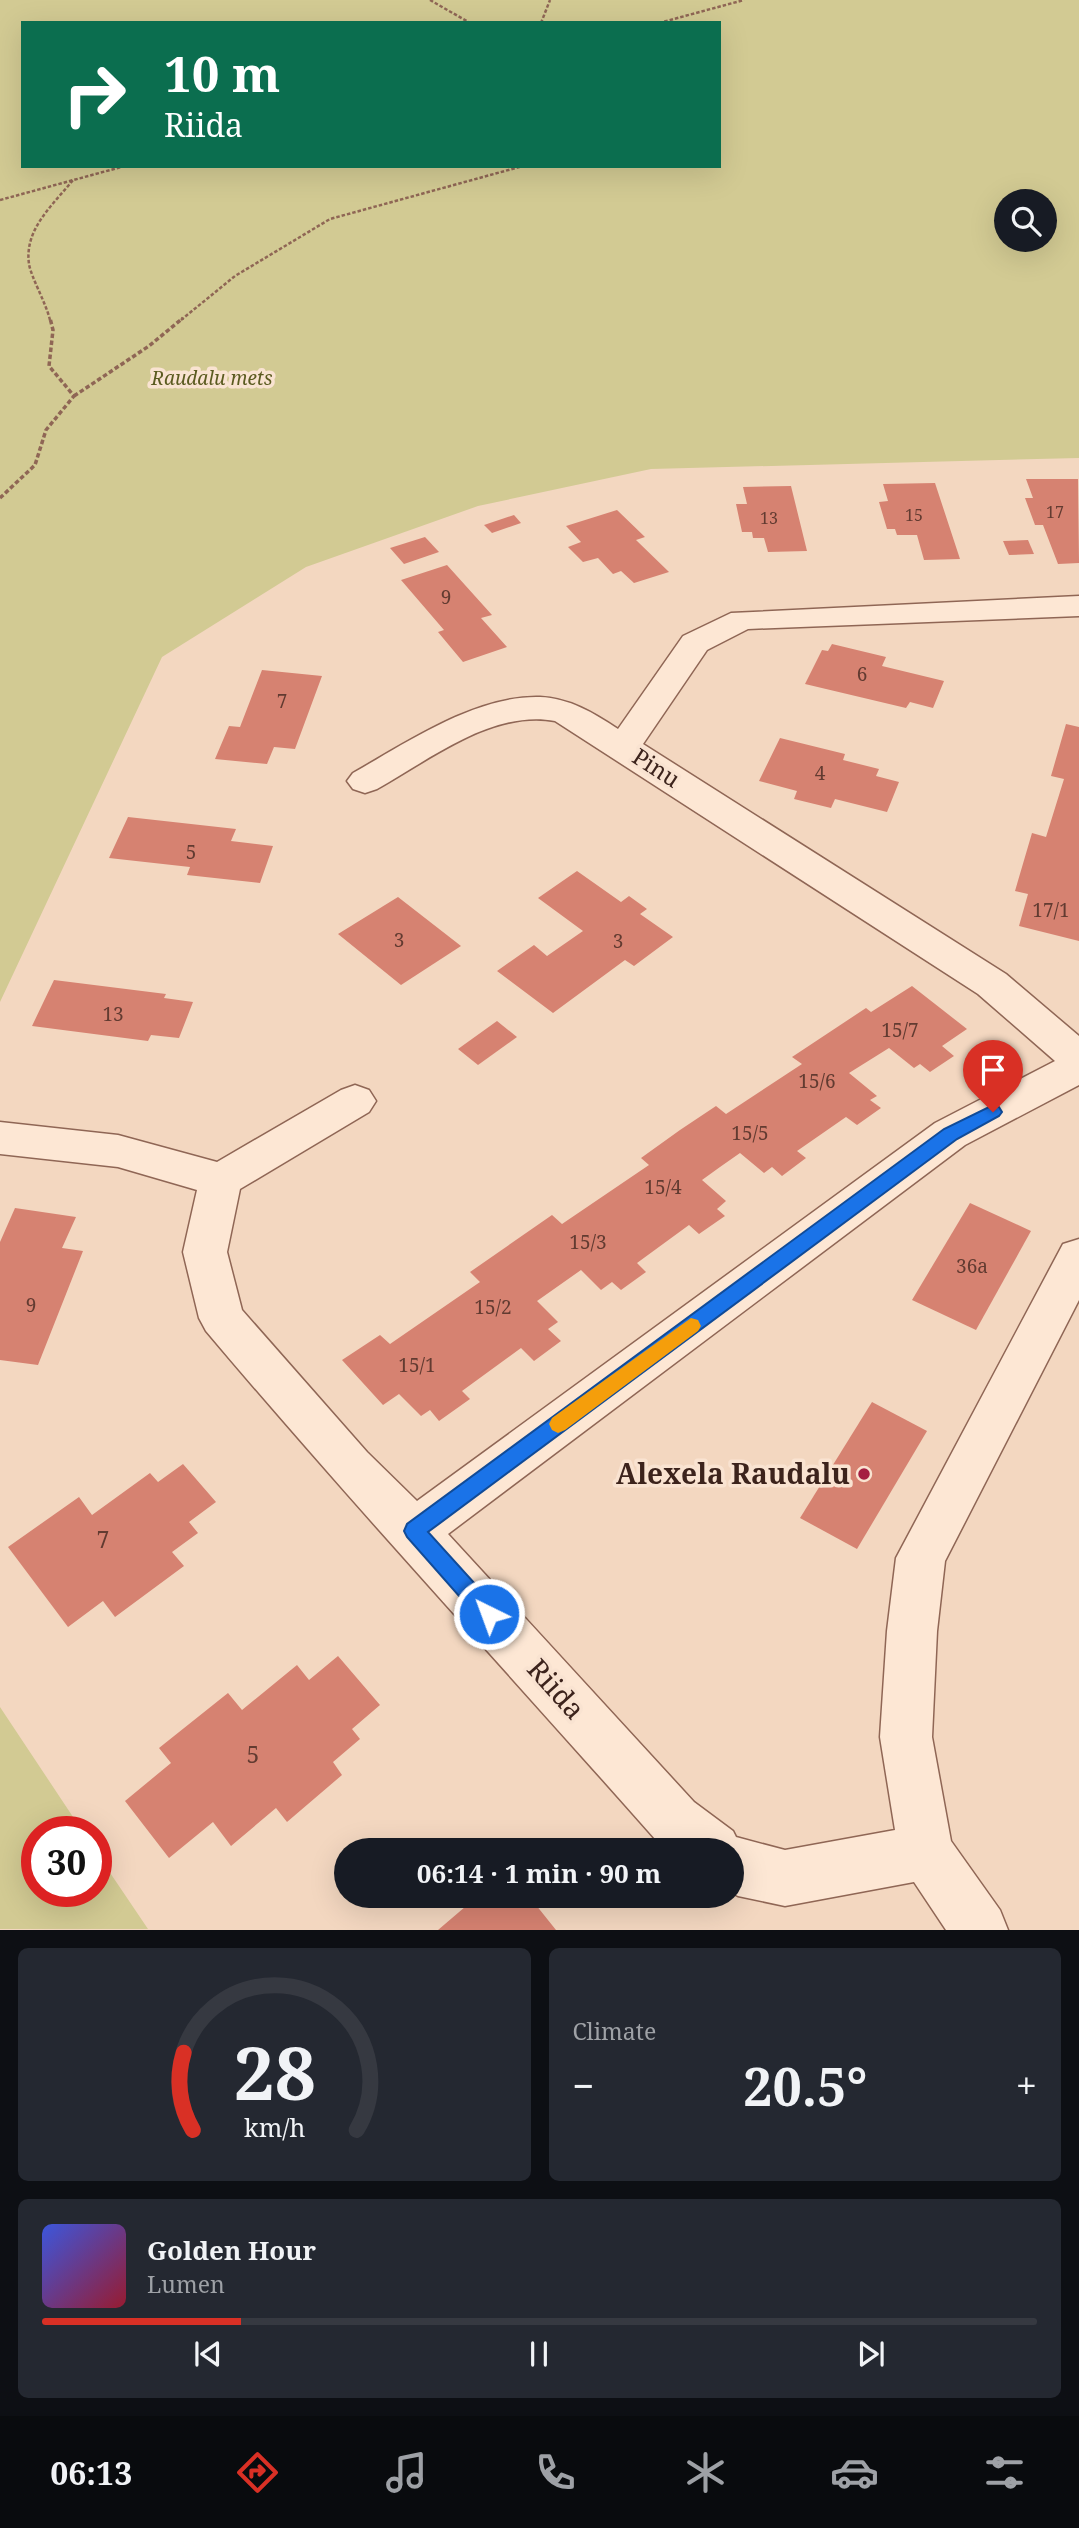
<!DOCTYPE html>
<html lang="en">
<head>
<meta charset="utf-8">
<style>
  body { margin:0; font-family:"Noto Serif",serif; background:#242831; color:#f1f3f6; height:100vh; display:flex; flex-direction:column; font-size:26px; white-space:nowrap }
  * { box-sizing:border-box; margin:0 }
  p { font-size:23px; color:#9ea1a6 }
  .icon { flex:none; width:38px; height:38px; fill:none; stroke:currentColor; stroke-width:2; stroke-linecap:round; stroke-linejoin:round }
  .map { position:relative; height:1930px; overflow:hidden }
  .sheet { display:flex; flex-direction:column; gap:18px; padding:18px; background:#0d0f14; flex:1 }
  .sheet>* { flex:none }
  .top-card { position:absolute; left:21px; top:21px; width:700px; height:147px; border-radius:0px; box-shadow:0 7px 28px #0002; background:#0b6e4f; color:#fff; overflow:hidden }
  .tools { position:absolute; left:994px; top:189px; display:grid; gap:14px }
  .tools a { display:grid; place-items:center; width:63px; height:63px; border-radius:50%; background:#171b24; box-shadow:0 7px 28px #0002; font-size:35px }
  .speed { position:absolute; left:21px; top:1816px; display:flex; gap:14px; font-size:35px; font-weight:700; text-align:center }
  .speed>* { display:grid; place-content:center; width:91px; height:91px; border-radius:50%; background:#171b24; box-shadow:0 7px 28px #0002; line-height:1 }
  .speed .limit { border:10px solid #d22; background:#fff; color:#111 }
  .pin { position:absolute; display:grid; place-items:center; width:60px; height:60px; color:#fff; margin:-72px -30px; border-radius:50% 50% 50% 0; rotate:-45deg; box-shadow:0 0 7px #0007 }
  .pin .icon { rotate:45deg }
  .me { position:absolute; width:77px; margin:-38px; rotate:318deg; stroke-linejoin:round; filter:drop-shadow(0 0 5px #0008) }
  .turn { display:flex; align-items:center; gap:24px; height:147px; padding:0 28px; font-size:32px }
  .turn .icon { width:91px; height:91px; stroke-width:2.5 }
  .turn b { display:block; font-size:49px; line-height:60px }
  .big { font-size:52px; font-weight:700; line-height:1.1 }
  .sheet .card { flex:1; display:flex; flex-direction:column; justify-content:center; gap:10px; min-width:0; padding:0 24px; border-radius:10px; background:#242831 }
  .sheet .dial { align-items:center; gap:0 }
  .dial svg { height:182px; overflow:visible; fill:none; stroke:#363941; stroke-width:7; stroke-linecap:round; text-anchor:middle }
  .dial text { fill:#f1f3f6; stroke:none }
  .song { display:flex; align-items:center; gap:21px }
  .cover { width:84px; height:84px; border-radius:10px; background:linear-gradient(135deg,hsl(230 70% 55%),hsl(350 70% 35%)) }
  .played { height:7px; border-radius:4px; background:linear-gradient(90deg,#d93025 20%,#363941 20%) }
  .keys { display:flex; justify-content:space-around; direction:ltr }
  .heat { display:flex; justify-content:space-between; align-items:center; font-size:38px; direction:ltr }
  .sheet .tiles { flex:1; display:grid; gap:18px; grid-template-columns:1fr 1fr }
  .card:last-child { grid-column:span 2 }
  .trip { position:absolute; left:334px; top:1838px; width:410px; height:70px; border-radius:35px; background:#171b24; box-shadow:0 7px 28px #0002; font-weight:700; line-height:70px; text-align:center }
  .menu { display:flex; height:112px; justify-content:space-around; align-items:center; background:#090b0e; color:#9ea1a6 }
  .menu .icon { width:49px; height:49px }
  .menu .active { color:#d93025 }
  .menu b { font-size:32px; color:#f1f3f6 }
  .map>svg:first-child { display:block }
  .green { fill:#d2ca93; fill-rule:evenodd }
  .building { fill:#d68271 }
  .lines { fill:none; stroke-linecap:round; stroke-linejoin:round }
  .minor-casing { stroke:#8f6655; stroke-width:3 }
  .path-far1 { stroke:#8f6655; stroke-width:2.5; stroke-dasharray:3.5 2; stroke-linecap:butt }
  .path { stroke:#8f6655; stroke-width:3.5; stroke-dasharray:4.5 2.5; stroke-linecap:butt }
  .minor { fill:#fde7d4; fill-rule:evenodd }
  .route { fill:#1a73e8; stroke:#114b97; stroke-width:2 }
  .slow { fill:#f59e0b }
  .poi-dot { fill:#a51e41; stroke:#f9e3d1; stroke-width:2.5 }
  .labels { text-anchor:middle; stroke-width:7; stroke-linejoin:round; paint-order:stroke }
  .far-number-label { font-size:16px; fill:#623b31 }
  .far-park-label { font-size:19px; font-style:italic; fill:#5b5b20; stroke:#f9e3d1 }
  .number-label { font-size:19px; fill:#623b31 }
  .street-label { font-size:23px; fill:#3c231c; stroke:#f9e3d1 }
  .near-number-label { font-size:23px; fill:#623b31 }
  .near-poi-label { font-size:28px; font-weight:bold; fill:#3c231c; stroke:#f9e3d1; text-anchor:end }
  .near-street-label { font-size:28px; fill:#3c231c; stroke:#f9e3d1 }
</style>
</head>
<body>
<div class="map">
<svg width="1079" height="1930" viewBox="0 0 1079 1930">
  <rect width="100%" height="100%" fill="#f3d7c0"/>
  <g class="green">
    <path d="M0,0H1079V458L651,469L478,506L306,567L162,657L0,1002ZM23,23H719V166H23ZM1006,201H1045V240H1006Z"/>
    <polygon points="0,1707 83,1832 37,1832 37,1892 96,1892 96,1852 148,1929 0,1929"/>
  </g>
  <g class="building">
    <polygon points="1026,479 1078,479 1079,563 1058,564 1043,525 1035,525 1025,498 1033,498"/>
    <polygon points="935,483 960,559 924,560 917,535 897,535 895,529 887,529 879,502 888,501 883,484"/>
    <polygon points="791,486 807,551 768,552 764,538 753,538 752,532 742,532 736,504 747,504 743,487"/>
    <polygon points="617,510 645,537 636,540 669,572 634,583 621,571 613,574 598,558 583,562 568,547 581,542 566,526"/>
    <polygon points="514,515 521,523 492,533 484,525"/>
    <polygon points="425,537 439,552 404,564 390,548"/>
    <polygon points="1028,540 1034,554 1009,555 1003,541"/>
    <polygon points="447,565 492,615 481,618 507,647 463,662 438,632 444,630 401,580"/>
    <polygon points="832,644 886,657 882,666 944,681 933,708 910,702 906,708 805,684 822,650 828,651"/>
    <polygon points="262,670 322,676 295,749 274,747 267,764 215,759 229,726 240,727"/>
    <polygon points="1066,724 1079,727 1079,941 1019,926 1028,894 1015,891 1032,833 1046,837 1064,779 1051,776"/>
    <polygon points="780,738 845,754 843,760 879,769 876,776 899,782 887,812 835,799 831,808 794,799 797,791 759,781"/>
    <polygon points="128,817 236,829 231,841 273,846 260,883 187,875 190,867 109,858"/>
    <polygon points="577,871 621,902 629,896 647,909 640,914 673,937 634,966 625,960 553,1013 497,971 534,945 547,956 583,931 538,898"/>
    <polygon points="398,897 461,946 401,985 338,934"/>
    <polygon points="54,980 166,994 164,998 193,1002 179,1038 151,1035 148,1041 32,1026"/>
    <polygon points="912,986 967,1029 942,1046 954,1056 930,1072 920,1064 914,1068 889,1048 849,1073 877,1096 870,1100 881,1108 857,1125 846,1117 797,1151 806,1158 782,1176 772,1167 764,1173 740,1153 720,1167 702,1180 726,1201 717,1209 725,1216 699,1234 689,1225 637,1263 646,1272 621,1290 612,1282 601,1290 581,1270 537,1301 558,1322 548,1329 561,1341 534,1361 521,1348 462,1391 470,1399 439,1421 430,1410 421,1416 399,1394 383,1405 342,1360 380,1335 390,1344 480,1282 470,1272 552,1215 562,1224 649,1165 641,1158 680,1130 716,1106 726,1114 802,1064 792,1057 866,1008 871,1012"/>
    <polygon points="497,1021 517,1037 478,1065 458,1049"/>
    <polygon points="970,1203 1031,1231 976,1330 912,1300"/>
    <polygon points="15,1208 76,1217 62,1248 83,1251 38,1365 0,1360 0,1242"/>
    <polygon points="872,1402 927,1431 857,1549 800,1518"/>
    <polygon points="183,1464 216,1502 189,1522 198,1533 172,1552 184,1566 115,1617 103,1601 68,1627 8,1547 79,1497 92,1515 150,1473 158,1482"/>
    <polygon points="338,1656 380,1705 352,1729 360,1739 333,1762 342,1775 287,1822 276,1808 231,1846 213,1822 169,1858 125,1801 171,1763 159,1748 228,1693 242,1710 297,1665 309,1680"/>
    <polygon points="479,1895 483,1895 491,1906 503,1895 528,1895 556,1930 438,1930"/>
  </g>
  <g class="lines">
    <g class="minor-casing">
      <path id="minor" d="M1079,596V616L748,629L707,650L643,744L1006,974L1079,1036V1085L965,1145L448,1534L694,1802L733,1831L736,1837L785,1850L895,1830L880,1737L887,1631L896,1558L1063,1244L1079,1239V1300L945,1561L937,1631L932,1737L951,1841L1000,1910L1008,1930H946L914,1882L785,1906L738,1896L732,1893V1850H669L656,1840C506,1670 352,1504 206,1331L199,1318L183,1252L197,1190L118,1167L0,1154V1122L118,1135L217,1162L341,1090L355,1085L369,1090L376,1101L369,1112L240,1189L227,1252L242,1310L367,1452L417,1501L935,1123L1055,1061L978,994L555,721C493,709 429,760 377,789L365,793L353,789L347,781L353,773C406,743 476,695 540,697C569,698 594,713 618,729L683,636L731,613Z"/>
    </g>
    <g class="path-far1">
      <polyline points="430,0 470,23"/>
      <polyline points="541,23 550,0"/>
      <polyline points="659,23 744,0"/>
      <polyline points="0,200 125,166"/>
      <path d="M50,320C46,303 31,277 29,264C24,229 53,205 73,180"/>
      <polyline points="181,320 235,276 330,219 523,166"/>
    </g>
    <g class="path">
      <polyline points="74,396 149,346 183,318"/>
      <polyline points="0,498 35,465 46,430 74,396 49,366 53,330 50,318"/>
    </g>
    <use href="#minor" class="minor"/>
  </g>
  <polygon class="route" points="993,1105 999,1107 1002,1112 999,1116 957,1139 428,1532 496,1607 499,1614 496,1621 489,1624 481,1621 407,1537 404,1531 407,1524 944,1129"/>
  <polygon class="slow" points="691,1318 698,1320 701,1326 698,1331 565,1430 558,1433 552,1430 549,1424 552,1418"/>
  <circle class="poi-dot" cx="864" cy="1474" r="7"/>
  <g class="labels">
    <g class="far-number-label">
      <text x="1055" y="518">17</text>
      <text x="914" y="521">15</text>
      <text x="769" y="524">13</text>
    </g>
    <g class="far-park-label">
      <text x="212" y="385">Raudalu mets</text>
    </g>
    <g class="number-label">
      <text x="446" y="604">9</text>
      <text x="862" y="681">6</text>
      <text x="282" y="708">7</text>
      <text x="820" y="780">4</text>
      <text x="191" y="859">5</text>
      <text x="1051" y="917">17/1</text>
      <text x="399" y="947">3</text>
      <text x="618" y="948">3</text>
      <text x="113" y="1021">13</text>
      <text x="900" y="1037">15/7</text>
      <text x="817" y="1088">15/6</text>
      <text x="750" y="1140">15/5</text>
      <text x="663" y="1194">15/4</text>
      <text x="588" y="1249">15/3</text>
      <text x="972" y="1273">36a</text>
      <text x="31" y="1312">9</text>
      <text x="493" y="1314">15/2</text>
      <text x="417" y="1372">15/1</text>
    </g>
    <g class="street-label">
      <text transform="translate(656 768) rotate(33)" y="8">Pinu</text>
    </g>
    <g class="near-number-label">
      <text x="103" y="1548">7</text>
      <text x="253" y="1763">5</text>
    </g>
    <g class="near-poi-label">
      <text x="850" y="1484">Alexela Raudalu</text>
    </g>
    <g class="near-street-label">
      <text transform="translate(556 1689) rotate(48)" y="10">Riida</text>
    </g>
  </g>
</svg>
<div class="tools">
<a><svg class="icon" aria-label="search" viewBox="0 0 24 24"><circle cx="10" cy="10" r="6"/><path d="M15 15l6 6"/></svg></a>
</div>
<div class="speed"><div class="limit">30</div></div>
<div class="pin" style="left:993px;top:1112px;background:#d93025"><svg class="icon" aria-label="arrive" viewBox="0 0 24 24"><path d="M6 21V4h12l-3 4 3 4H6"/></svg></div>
<svg class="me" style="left:489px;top:1614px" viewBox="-20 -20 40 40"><circle r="17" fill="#1a73e8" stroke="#fff" stroke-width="3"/><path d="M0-11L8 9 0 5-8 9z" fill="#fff"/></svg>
<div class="trip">06:14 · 1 min · 90 m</div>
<div class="top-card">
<div class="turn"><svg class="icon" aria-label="right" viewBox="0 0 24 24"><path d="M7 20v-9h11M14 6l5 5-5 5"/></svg><div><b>10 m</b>Riida</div></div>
</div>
</div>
<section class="sheet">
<div class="tiles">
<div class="card dial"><svg viewBox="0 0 100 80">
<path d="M14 69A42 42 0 1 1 86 69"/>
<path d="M14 69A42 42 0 0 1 10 35" stroke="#d93025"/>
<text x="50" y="56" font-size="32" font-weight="700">28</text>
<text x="50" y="72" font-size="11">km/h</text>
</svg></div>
<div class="card"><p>Climate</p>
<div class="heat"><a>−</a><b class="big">20.5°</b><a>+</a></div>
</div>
<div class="card">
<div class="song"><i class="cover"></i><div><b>Golden Hour</b><p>Lumen</p></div></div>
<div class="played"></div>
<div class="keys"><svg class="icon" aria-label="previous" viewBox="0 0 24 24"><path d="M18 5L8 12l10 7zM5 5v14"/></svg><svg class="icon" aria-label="pause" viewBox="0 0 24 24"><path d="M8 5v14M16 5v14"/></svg><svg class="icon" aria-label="next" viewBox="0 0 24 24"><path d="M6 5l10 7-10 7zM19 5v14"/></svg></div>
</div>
</div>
</section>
<nav class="menu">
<b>06:13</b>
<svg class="icon active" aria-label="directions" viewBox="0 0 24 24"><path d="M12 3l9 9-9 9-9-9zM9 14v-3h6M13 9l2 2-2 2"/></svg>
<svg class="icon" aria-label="music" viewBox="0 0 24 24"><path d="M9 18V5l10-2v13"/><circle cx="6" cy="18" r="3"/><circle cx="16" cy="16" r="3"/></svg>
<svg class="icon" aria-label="phone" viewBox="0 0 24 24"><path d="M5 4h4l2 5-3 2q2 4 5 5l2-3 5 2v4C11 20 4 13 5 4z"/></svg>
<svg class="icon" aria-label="climate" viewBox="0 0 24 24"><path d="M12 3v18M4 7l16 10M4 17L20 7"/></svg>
<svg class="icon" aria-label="car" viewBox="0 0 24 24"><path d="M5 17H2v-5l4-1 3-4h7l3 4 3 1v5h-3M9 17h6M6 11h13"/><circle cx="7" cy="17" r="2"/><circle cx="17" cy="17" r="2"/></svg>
<svg class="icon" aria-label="filters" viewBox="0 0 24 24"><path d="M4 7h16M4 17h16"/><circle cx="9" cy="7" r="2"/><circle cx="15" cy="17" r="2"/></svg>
</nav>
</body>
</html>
